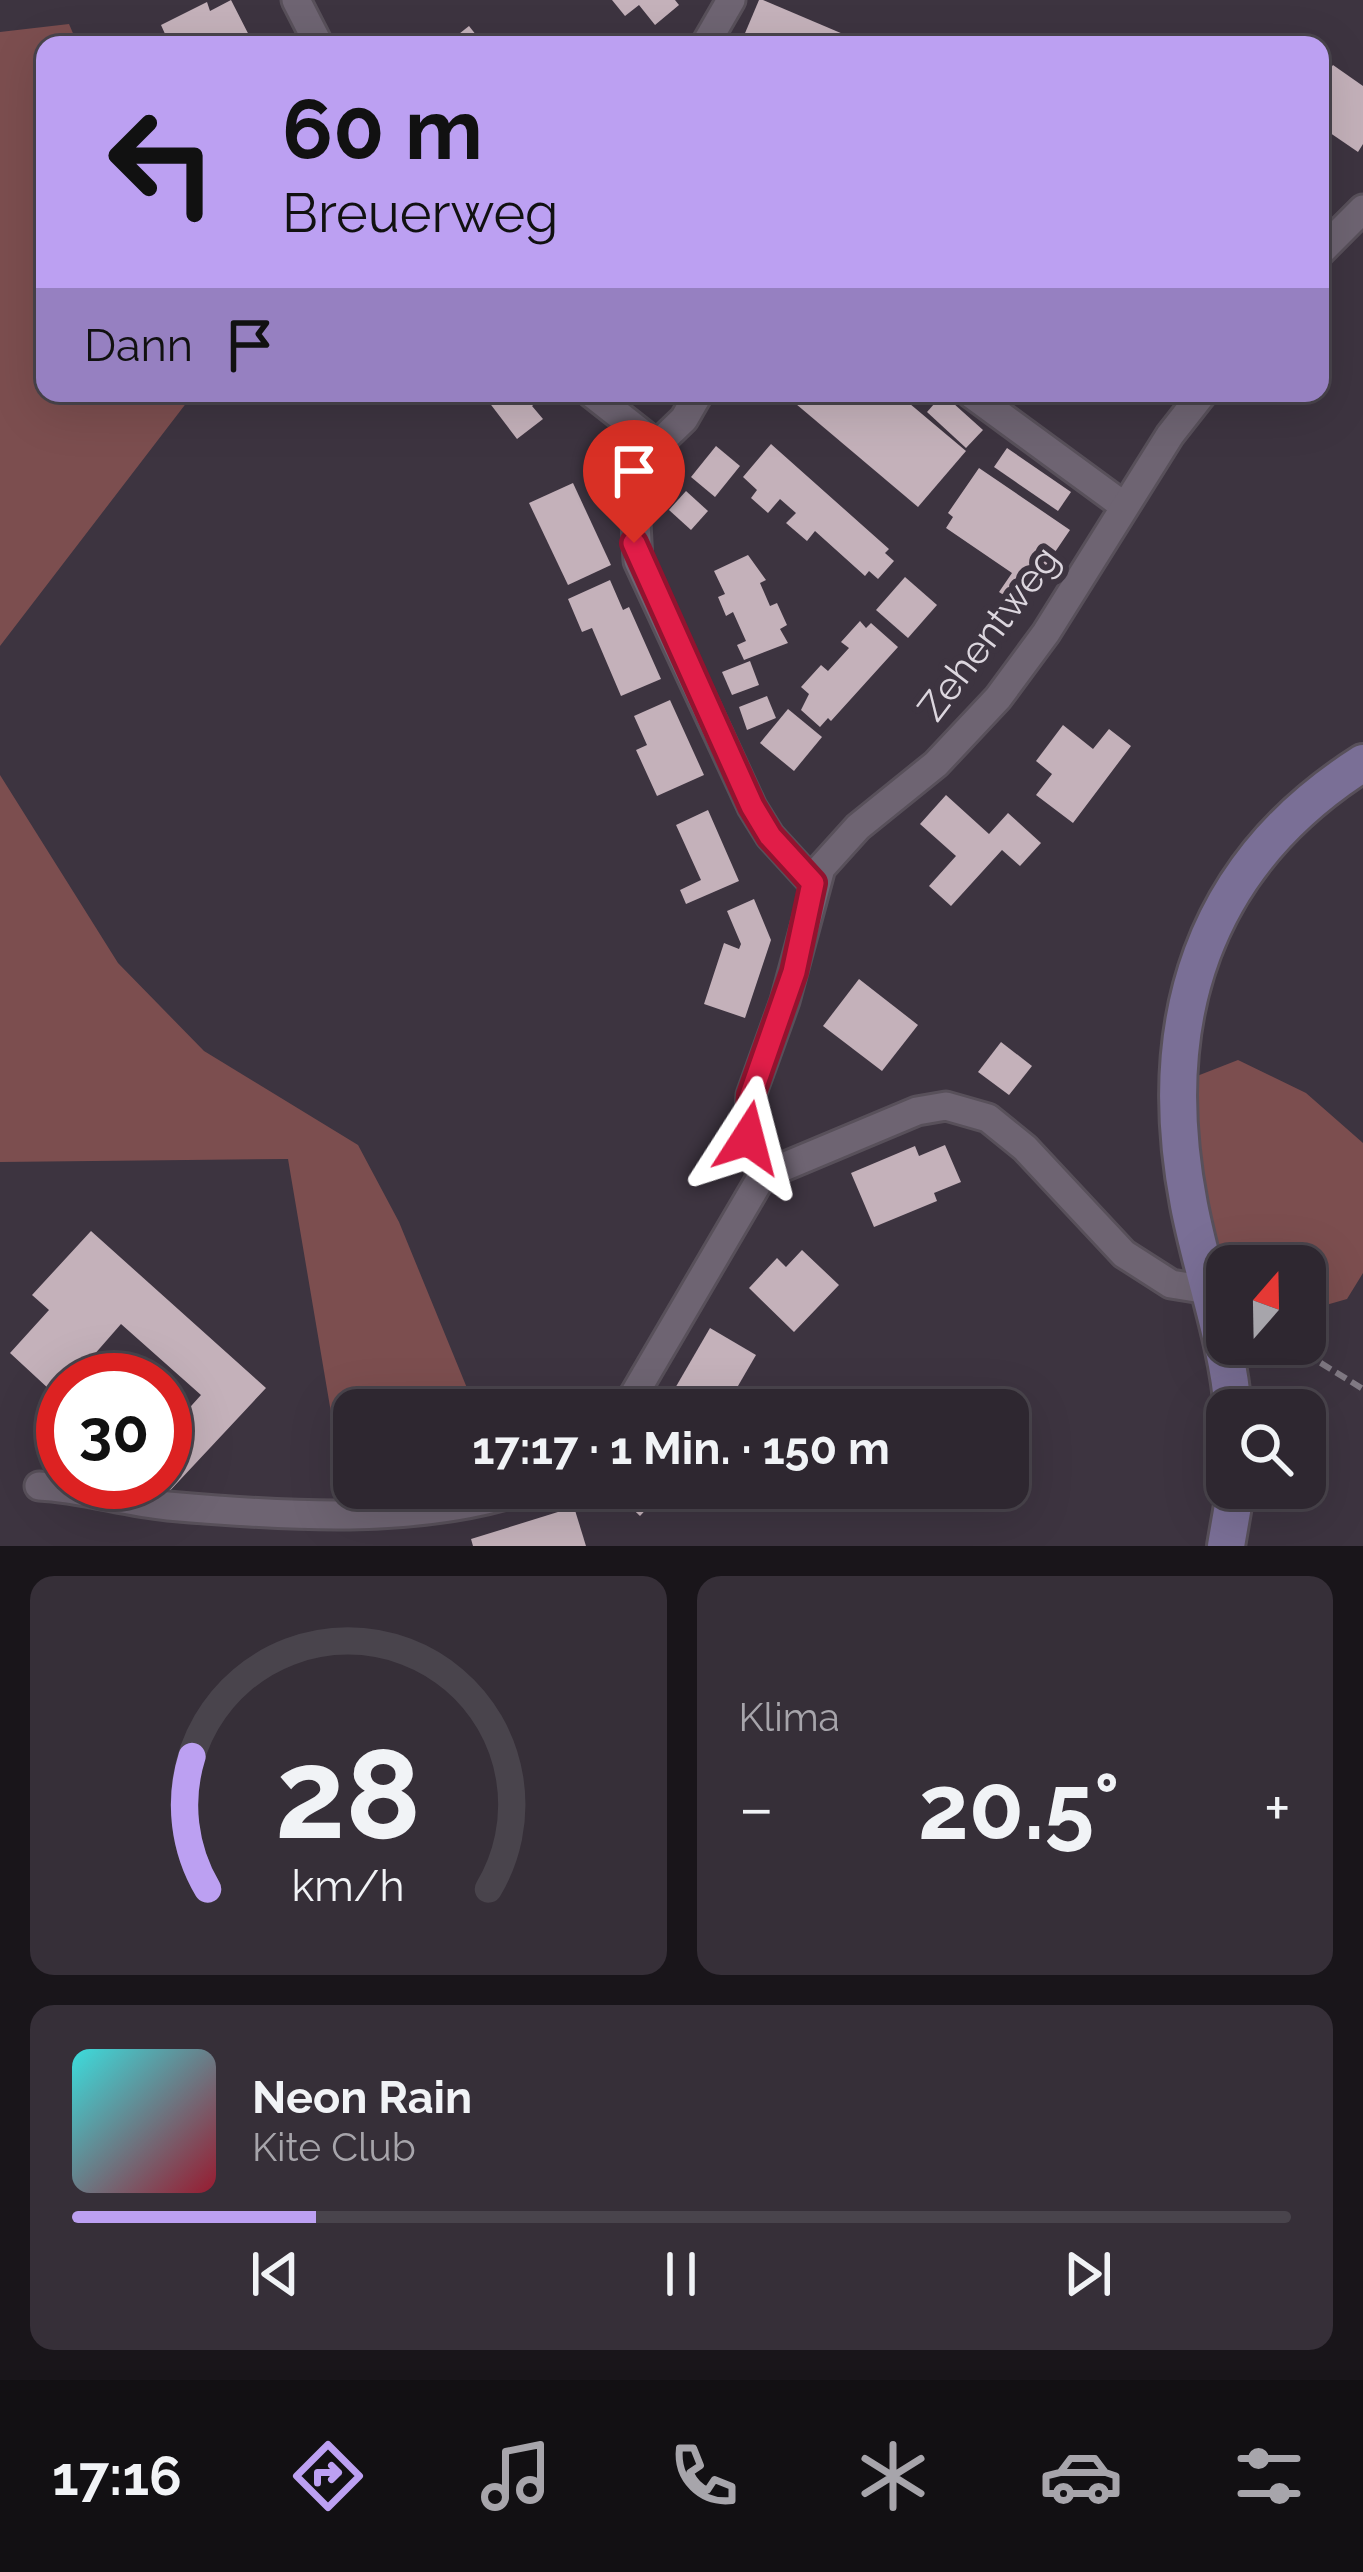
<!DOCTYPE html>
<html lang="de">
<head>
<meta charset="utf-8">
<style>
  body { margin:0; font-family:Raleway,sans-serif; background:#362f38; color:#f1f3f6; height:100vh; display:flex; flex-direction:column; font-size:45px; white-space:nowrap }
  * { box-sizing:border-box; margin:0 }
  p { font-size:39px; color:#a7a5ab }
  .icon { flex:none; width:66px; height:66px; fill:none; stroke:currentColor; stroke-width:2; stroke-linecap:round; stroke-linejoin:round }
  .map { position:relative; height:1546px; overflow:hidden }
  .side { display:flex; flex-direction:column; gap:30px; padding:30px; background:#19151a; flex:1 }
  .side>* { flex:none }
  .hud { position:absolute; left:36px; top:36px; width:1293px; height:366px; border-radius:24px; box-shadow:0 12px 48px #0002,0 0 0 3px #49444c; background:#bca0f2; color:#111; overflow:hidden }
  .needle { width:78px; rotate:20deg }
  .fabs { position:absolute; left:1206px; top:1245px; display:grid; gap:24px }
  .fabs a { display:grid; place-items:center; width:120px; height:120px; border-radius:24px; background:#2e2730; box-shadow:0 12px 48px #0002,0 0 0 3px #49444c; font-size:60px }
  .speed { position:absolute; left:36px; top:1353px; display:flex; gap:24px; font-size:60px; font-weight:700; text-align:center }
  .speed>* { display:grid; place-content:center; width:156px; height:156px; border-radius:50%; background:#2e2730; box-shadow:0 12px 48px #0002,0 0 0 3px #49444c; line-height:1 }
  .speed .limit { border:18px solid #d22; background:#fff; color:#111 }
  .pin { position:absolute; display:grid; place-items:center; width:102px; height:102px; color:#fff; margin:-123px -51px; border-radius:50% 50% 50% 0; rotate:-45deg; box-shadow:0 0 12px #0007 }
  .pin .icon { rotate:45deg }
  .me { position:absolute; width:132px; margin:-66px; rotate:9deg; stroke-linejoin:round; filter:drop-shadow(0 0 9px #0008) }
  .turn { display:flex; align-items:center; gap:42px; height:252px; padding:0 48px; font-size:54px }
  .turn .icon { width:156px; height:156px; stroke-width:2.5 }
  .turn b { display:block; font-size:84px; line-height:102px }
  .then { display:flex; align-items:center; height:114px; padding:0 48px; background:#0003; gap:24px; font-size:45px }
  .big { font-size:90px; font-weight:700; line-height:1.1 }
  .side .tile { flex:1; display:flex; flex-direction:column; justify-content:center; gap:18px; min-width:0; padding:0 42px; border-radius:24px; background:#362f38 }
  .side .dial { align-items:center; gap:0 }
  .dial svg { height:312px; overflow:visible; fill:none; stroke:#49444c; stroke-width:7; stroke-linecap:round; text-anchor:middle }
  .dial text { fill:#f1f3f6; stroke:none }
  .song { display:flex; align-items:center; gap:36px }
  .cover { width:144px; height:144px; border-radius:18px; background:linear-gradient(135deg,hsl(180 70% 55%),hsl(350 70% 35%)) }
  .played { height:12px; border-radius:6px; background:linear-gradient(90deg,#bca0f2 20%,#49444c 20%) }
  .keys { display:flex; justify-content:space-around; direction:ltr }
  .heat { display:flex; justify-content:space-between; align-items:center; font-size:66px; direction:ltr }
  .side .tiles { flex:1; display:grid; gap:30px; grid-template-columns:1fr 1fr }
  .tile:last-child { grid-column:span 2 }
  .trip { position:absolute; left:333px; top:1389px; width:696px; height:120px; border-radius:24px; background:#2e2730; box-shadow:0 12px 48px #0002,0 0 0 3px #49444c; font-weight:700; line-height:120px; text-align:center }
  .menu { display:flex; height:192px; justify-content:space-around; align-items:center; background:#121013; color:#a7a5ab }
  .menu .icon { width:84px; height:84px }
  .menu .on { color:#bca0f2 }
  .menu b { font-size:54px; color:#f1f3f6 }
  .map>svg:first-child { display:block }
  .green { fill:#7c4e4f }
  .building { fill:#c4b1ba }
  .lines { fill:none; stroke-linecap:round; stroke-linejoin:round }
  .street-casing { stroke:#58505a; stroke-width:33 }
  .secondary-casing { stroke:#58505a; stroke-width:42 }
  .path { stroke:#817a84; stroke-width:6; stroke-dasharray:12 6; stroke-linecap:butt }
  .street { stroke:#6e6472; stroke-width:27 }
  .secondary { stroke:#7a6f96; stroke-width:36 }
  .route-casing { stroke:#92132f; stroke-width:30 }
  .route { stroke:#e11d48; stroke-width:21 }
  .labels { text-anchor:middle; stroke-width:12; stroke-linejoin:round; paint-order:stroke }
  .street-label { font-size:39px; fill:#dcd6de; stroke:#3d3440 }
</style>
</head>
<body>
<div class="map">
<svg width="1363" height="1546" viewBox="0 0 1363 1546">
  <rect width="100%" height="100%" fill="#3d3440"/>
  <g class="green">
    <polygon points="69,24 78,45 45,45 45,393 194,393 0,646 0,32"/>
    <polygon points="0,775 118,963 204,1051 358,1145 399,1222 476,1410 354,1410 354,1488 486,1488 434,1501 346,1501 288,1159 0,1162"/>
    <path d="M1238,1060L1306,1093L1363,1143V1273L1347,1299L1305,1311V1266H1229C1187,1227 1194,1130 1197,1076Z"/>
  </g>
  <g class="building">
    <polygon points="231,0 254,45 170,45 161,25 207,2 210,11"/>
    <polygon points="612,0 675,0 679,5 655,25 639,5 625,16"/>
    <polygon points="759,0 763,0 869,45 740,45"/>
    <polygon points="469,26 484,45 445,45"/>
    <polygon points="1333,65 1363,86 1363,144 1358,152 1320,126 1320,83"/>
    <polygon points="482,393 534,393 539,400 532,406 543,419 517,439"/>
    <polygon points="783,393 897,393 966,451 918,507"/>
    <polygon points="943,394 983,430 966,448 927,412"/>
    <polygon points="771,444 889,549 885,553 894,561 878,579 869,571 865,576 815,531 807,541 786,523 796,513 780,499 768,513 751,498 757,490 743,477"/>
    <polygon points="716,446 740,466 715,497 691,477"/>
    <polygon points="1007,448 1071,492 1058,511 994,467"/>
    <polygon points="979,468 1070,530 1019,605 999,592 1012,573 946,528 953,517 948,513"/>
    <polygon points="573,483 611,565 568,585 529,503"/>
    <polygon points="686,491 708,511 691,530 669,510"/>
    <polygon points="748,555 766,580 760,583 770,606 777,603 787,625 780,629 788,643 744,660 737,645 746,641 733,612 726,616 718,597 725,594 714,571"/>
    <polygon points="905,577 937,605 908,638 876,610"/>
    <polygon points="610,580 623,610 629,607 661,679 621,696 592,628 582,632 568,599"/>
    <polygon points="860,621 866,628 871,623 898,647 831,721 828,718 820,727 801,710 809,694 801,687 821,665 828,671 849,648 841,642"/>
    <polygon points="750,661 759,685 732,695 722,672"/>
    <polygon points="767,696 776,718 747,730 739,707"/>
    <polygon points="670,700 704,775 657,796 636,750 647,745 634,716"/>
    <polygon points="788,709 822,737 794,771 760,743"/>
    <polygon points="1063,725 1093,749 1109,729 1131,746 1073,823 1036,795 1052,774 1036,761"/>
    <polygon points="946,795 989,834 1008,813 1041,843 1020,866 1002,850 951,906 929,886 956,856 920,824"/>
    <polygon points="708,810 739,881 686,904 680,890 701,880 676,825"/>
    <polygon points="754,899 771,940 745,1018 704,1004 724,943 739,949 741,944 727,911"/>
    <polygon points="859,979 918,1025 882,1071 823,1026"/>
    <polygon points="1001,1042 1032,1066 1009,1095 978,1072"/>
    <polygon points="945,1145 961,1182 934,1193 937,1201 874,1227 851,1173 915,1146 919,1156"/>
    <polygon points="91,1231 266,1388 165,1496 150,1482 165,1482 165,1435 201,1395 121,1324 86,1364 105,1380 63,1380 63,1402 10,1353 49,1310 32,1295"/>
    <polygon points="802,1250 839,1285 794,1332 749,1288 777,1258 786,1267"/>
    <polygon points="710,1328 756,1355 724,1410 709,1410 674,1390"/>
    <polygon points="611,1488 666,1488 640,1516"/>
    <polygon points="574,1507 586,1546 473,1546 471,1539"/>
  </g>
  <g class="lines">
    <g class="street-casing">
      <g id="street">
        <polyline points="296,0 319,45"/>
        <polyline points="705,45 731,0"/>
        <polyline points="1320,252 1363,209"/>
        <polyline points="591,393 657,445 636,523 638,561 752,807 770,836 813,883"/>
        <polyline points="970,393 1124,506"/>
        <polyline points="657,445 684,419 699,393"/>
        <polyline points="762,1176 748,1139 751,1095 785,1001 821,868 858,827 936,764 998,698 1046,633 1170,435 1203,393"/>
        <polyline points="625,1410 762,1176 917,1111 946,1106 988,1118 1025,1148 1124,1254 1171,1284 1208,1290"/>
        <path d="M39,1486C83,1488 124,1502 168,1506C283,1516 419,1526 528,1488"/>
      </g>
    </g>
    <g class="secondary-casing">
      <g id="secondary">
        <path d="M1233,1410C1228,1342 1202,1273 1189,1205C1154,1022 1201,866 1363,763"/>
        <polyline points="1226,1546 1236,1488"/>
      </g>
    </g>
    <polyline class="path" points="1290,1344 1363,1389"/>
    <use href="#street" class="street"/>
    <use href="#secondary" class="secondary"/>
  </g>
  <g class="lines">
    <g class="route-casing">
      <polyline id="route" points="634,543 752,806 770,836 813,883 794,972 751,1095 748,1138"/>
    </g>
    <use href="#route" class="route"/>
  </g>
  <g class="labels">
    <g class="street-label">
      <text transform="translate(988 633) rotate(-53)" y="14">Zehentweg</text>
    </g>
  </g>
</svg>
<div class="fabs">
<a><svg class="needle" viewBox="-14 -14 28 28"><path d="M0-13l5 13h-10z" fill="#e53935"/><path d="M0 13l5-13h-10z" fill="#a7a5ab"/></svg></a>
<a><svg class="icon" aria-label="search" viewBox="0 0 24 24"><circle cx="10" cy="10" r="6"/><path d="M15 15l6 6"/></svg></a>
</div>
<div class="speed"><div class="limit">30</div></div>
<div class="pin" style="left:634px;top:543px;background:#d93025"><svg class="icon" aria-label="arrive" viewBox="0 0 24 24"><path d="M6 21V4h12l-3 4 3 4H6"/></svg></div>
<svg class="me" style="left:748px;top:1138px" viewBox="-20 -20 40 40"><path d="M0-17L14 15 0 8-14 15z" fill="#e11d48" stroke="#fff" stroke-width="4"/></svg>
<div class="trip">17:17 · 1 Min. · 150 m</div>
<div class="hud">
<div class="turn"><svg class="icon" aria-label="left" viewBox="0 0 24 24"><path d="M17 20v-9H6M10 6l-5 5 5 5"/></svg><div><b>60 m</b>Breuerweg</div></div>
<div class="then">Dann<svg class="icon" aria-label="arrive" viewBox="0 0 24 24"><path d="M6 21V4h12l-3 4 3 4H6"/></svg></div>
</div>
</div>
<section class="side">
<div class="tiles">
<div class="tile dial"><svg viewBox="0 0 100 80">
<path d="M14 69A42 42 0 1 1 86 69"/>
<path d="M14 69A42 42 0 0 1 10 35" stroke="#bca0f2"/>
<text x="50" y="56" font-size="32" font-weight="700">28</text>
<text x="50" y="72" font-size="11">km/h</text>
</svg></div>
<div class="tile"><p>Klima</p>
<div class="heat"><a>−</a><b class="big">20.5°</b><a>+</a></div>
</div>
<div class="tile">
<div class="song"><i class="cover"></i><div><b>Neon Rain</b><p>Kite Club</p></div></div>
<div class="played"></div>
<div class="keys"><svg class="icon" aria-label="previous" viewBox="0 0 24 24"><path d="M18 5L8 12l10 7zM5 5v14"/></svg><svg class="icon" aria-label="pause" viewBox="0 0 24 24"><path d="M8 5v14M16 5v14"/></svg><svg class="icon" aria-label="next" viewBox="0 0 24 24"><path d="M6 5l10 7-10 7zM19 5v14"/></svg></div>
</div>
</div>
</section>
<nav class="menu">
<b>17:16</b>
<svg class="icon on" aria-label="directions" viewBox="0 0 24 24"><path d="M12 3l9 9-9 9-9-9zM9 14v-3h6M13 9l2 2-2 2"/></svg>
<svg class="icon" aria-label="music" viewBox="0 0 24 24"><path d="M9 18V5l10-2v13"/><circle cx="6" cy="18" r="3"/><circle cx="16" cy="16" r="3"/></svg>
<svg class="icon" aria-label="phone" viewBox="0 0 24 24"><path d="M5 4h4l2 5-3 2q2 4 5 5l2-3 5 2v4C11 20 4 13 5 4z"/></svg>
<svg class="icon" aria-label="climate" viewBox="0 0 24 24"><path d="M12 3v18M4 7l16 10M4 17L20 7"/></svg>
<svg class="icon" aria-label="car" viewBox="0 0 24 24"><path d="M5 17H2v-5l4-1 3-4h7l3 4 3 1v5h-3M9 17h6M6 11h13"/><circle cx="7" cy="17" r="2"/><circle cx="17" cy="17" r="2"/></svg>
<svg class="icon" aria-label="filters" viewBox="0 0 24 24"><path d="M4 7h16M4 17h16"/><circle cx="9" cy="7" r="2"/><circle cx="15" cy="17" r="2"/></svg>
</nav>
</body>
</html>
